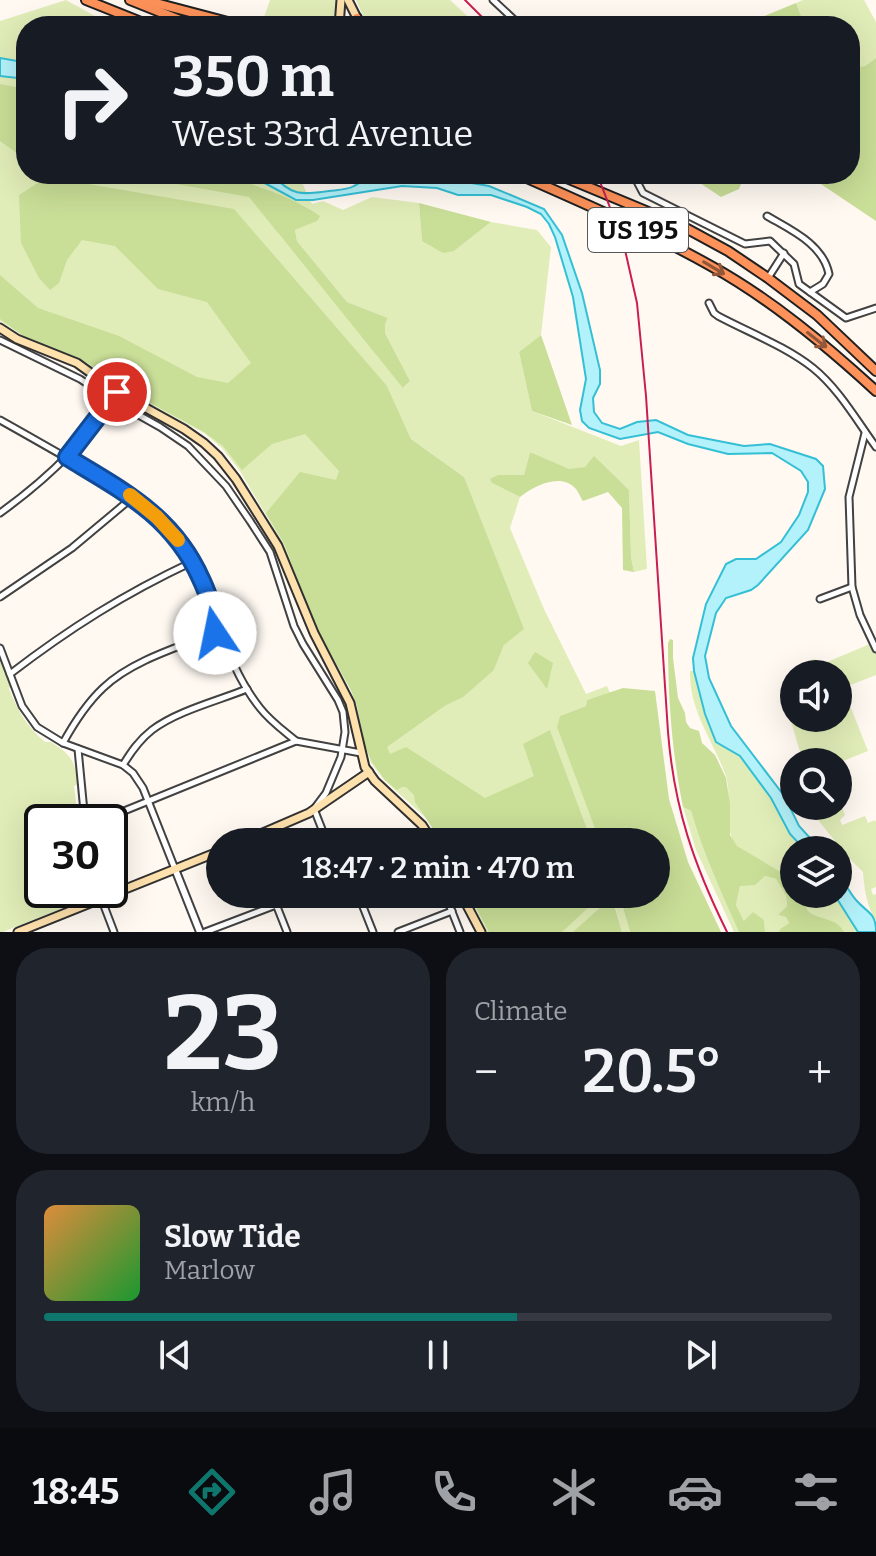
<!DOCTYPE html>
<html lang="en">
<head>
<meta charset="utf-8">
<style>
  body { margin:0; font-family:Bitter,serif; background:#20242c; color:#f1f3f6; height:100vh; display:flex; flex-direction:column; font-size:30px; white-space:nowrap }
  * { box-sizing:border-box; margin:0 }
  p { font-size:26px; color:#9ea1a6 }
  .icon { flex:none; width:44px; height:44px; fill:none; stroke:currentColor; stroke-width:2; stroke-linecap:round; stroke-linejoin:round }
  .map { position:relative; height:932px; overflow:hidden }
  .sheet { display:flex; flex-direction:column; gap:16px; padding:16px; background:#0d0f14; flex:1 }
  .sheet>* { flex:none }
  .guide { position:absolute; left:16px; top:16px; width:844px; height:168px; border-radius:32px; box-shadow:0 8px 32px #0002; background:#171b24; color:#f1f3f6; overflow:hidden }
  .fabs { position:absolute; left:780px; top:660px; display:grid; gap:16px }
  .fabs a { display:grid; place-items:center; width:72px; height:72px; border-radius:50%; background:#171b24; box-shadow:0 8px 32px #0002; font-size:40px }
  .speed { position:absolute; left:24px; top:804px; display:flex; gap:16px; font-size:40px; font-weight:700; text-align:center }
  .speed>* { display:grid; place-content:center; width:104px; height:104px; border-radius:50%; background:#171b24; box-shadow:0 8px 32px #0002; line-height:1 }
  .speed .limit { border:4px solid #111; border-radius:12px; background:#fff; color:#111 }
  .pin { position:absolute; display:grid; place-items:center; width:68px; height:68px; color:#fff; margin:-34px; border:4px solid #fff; border-radius:50%; box-shadow:0 2px 8px #0007 }
  .me { position:absolute; width:88px; margin:-44px; rotate:349deg; stroke-linejoin:round; filter:drop-shadow(0 0 6px #0008) }
  .turn { display:flex; align-items:center; gap:28px; height:168px; padding:0 24px; font-size:36px }
  .turn .icon { width:104px; height:104px; stroke-width:2.5 }
  .turn b { display:block; font-size:56px; line-height:68px }
  .big { font-size:60px; font-weight:600; line-height:1.1 }
  .sheet .tile { flex:1; display:flex; flex-direction:column; justify-content:center; gap:12px; min-width:0; padding:0 28px; border-radius:32px; background:#20242c }
  .sheet .dial { align-items:center; gap:0 }
  .dial b { font-size:104px; line-height:1 }
  .song { display:flex; align-items:center; gap:24px }
  .cover { width:96px; height:96px; border-radius:12px; background:linear-gradient(135deg,hsl(30 70% 55%),hsl(130 70% 35%)) }
  .played { height:8px; border-radius:4px; background:linear-gradient(90deg,#0f766e 60%,#363941 60%) }
  .keys { display:flex; justify-content:space-around; direction:ltr }
  .heat { display:flex; justify-content:space-between; align-items:center; font-size:44px; direction:ltr }
  .sheet .tiles { flex:1; display:grid; gap:16px; grid-template-columns:1fr 1fr }
  .tile:last-child { grid-column:span 2 }
  .trip { position:absolute; left:206px; top:828px; width:464px; height:80px; border-radius:40px; background:#171b24; box-shadow:0 8px 32px #0002; font-weight:600; line-height:80px; text-align:center }
  .tab-bar { display:flex; height:128px; justify-content:space-around; align-items:center; background:#090b0e; color:#9ea1a6 }
  .tab-bar .icon { width:56px; height:56px }
  .tab-bar .current { color:#0f766e }
  .tab-bar b { font-size:36px; color:#f1f3f6 }
  .map>svg:first-child { display:block }
  .green { fill:#e1edb8; fill-rule:evenodd }
  .forest { fill:#c9de97 }
  .water { fill:#b3f2fa; stroke:#35bfd5; stroke-width:2 }
  .lines { fill:none; stroke-linecap:round; stroke-linejoin:round }
  .minor-casing { stroke:#424242; stroke-width:9 }
  .tertiary-casing { stroke:#424242; stroke-width:10 }
  .secondary-casing { stroke:#313131; stroke-width:11 }
  .trunk-casing { stroke:#202020; stroke-width:12 }
  .minor { stroke:#fff; stroke-width:5 }
  .tertiary { stroke:#fff; stroke-width:6 }
  .secondary { stroke:#ffe1ad; stroke-width:7 }
  .trunk { stroke:#fe925a; stroke-width:8 }
  .rail { stroke:#c91e52; stroke-width:2 }
  .oneway { stroke:#925738 }
  .route-casing { stroke:#114b97; stroke-width:20 }
  .route { stroke:#1a73e8; stroke-width:14 }
  .slow { stroke:#f59e0b; stroke-width:14 }
  .labels { text-anchor:middle; stroke-width:8; stroke-linejoin:round; paint-order:stroke }
  .shield { fill:#fff; stroke:#575757; stroke-width:2 }
  .shield-label { font-size:26px; font-weight:bold; fill:#0f0f0f }
</style>
</head>
<body>
<div class="map">
<svg width="876" height="932" viewBox="0 0 876 932">
  <rect width="100%" height="100%" fill="#fff9f2"/>
  <g class="green">
    <path d="M66,0L113,26H26V174H298L312,204L323,201L343,210L372,197L419,203L422,241L454,251L491,222L537,230L551,247L541,335L519,352L532,411L621,446L639,440L647,569L634,572L631,557L629,490L594,457L585,467L569,470L530,452L524,475H498L492,483L520,497L510,528L544,609L586,694L607,686L610,693L587,700L586,706L560,716L558,728L600,842H592L550,730L572,842H441L425,817L384,780L371,763L365,746L356,705L351,691L313,622L283,544L240,471L222,448L204,433L122,389L88,364L26,338L0,321V21ZM316,221L295,230L297,241L347,302L388,318L385,324V333L410,381L404,388L277,232ZM387,386L411,439L464,477L504,645L494,670L379,452Z"/>
    <polygon points="270,0 336,0 335,15 331,26 261,26"/>
    <polygon points="356,0 450,0 478,26 368,26"/>
    <polygon points="803,0 864,0 876,22 876,58 865,66 850,68 850,26 805,26 796,3"/>
    <polygon points="872,643 876,650 876,675 843,688 868,751 838,763 803,762 786,704 794,700 794,718 838,718 838,674 803,674 811,660 814,659 825,663"/>
    <path d="M0,658L11,684L9,689C18,711 27,727 45,742H51C71,755 75,760 78,784L74,786L78,822H42V890L95,891V893L91,897L3,932H0Z"/>
    <path d="M690,671H694L705,714L716,742L740,756L771,798L790,834L805,850H794V880C781,874 743,853 735,844C724,828 732,796 726,776C713,740 689,711 690,671Z"/>
    <path d="M838,797L845,815L840,820L842,825L865,816L868,823L875,820L876,822V887L871,889L873,895L876,894V921C867,908 864,887 863,872L846,855L811,811V806H838Z"/>
    <path d="M683,807L691,811C703,853 721,892 739,932H734L696,850Z"/>
    <polygon points="765,876 776,879 786,896 787,906 779,915 786,917 789,923 780,929 779,932 765,932 764,920 744,921 736,905 740,886"/>
    <polygon points="468,894 594,894 597,899 603,894 619,894 630,932 622,932 613,898 611,932 487,932"/>
    <path d="M806,894H834L858,932H844C833,911 799,925 806,894Z"/>
  </g>
  <g class="forest">
    <polygon points="796,3 805,26 740,26"/>
    <polygon points="876,58 876,221 806,174 850,174 850,68 865,66"/>
    <polygon points="26,83 26,157 21,156 0,141 0,84 16,87"/>
    <path d="M120,174H223L224,176C258,186 291,196 320,216L317,221L295,230L297,241L347,302L388,318L385,324V333L410,381L403,388L249,197Z"/>
    <polygon points="689,174 745,174 739,189 721,197 691,177"/>
    <polygon points="47,177 234,209 387,386 411,439 464,477 524,629 504,645 494,670 463,697 446,705 387,747 390,754 406,747 485,798 534,776 523,744 550,730 592,842 442,842 415,802 414,795 406,787 402,787 397,790 385,780 372,762 365,746 357,705 351,690 313,621 284,543 266,513 300,472 336,480 339,471 305,434 272,444 242,470 223,446 204,432 123,388 88,363 25,337 0,319 0,275 38,308 119,336 197,377 228,383 251,363 207,302 158,289 115,246 82,240 67,260 59,283 50,290 39,278 21,243 19,195"/>
    <polygon points="419,203 491,222 454,251 443,253 422,241"/>
    <polygon points="541,335 572,425 532,411 519,352"/>
    <path d="M530,452L569,469L585,467L594,456L629,490L631,557L634,572L623,570L622,508L608,492L583,501C580,497 579,493 576,489C561,472 534,486 520,497L492,483L490,479L498,475H524Z"/>
    <path d="M670,639L673,640V658L678,698L685,713L686,722L690,728L699,731L702,743L715,755L726,778L730,804V835L737,846L794,880V894H806C799,925 834,911 844,932H779L780,929L789,923L786,917L778,915L787,906L786,896L776,879L765,876L755,885L740,886L736,905L744,921L753,912L764,920L765,932H739C721,892 703,853 691,811L683,807C672,753 668,698 668,643Z"/>
    <polygon points="535,652 553,663 547,689 528,663"/>
    <polygon points="623,688 655,691 669,799 688,862 721,932 630,932 619,894 656,894 656,842 600,842 557,727 560,716 586,706 587,700"/>
    <polygon points="469,894 603,894 562,932 489,932"/>
    <polygon points="612,897 622,932 573,932"/>
  </g>
  <g class="water">
    <polygon points="0,58 17,61 26,60 26,79 0,76"/>
    <path d="M248,174H272C291,196 301,195 329,191C337,190 347,190 354,186C362,182 368,176 377,174H420L489,186L544,209L562,235L582,293L600,370V384L593,398L594,412L602,423L620,429L637,422L656,420L688,435L744,446L770,444L816,459L823,466L825,489L808,530L758,585L751,590L726,598L716,613L705,656L709,678L731,726L785,797L799,826L821,850H805L790,834L771,798L740,756L716,742L705,714L694,671L693,658L706,604L726,564L736,559H756L781,542L799,515L808,492V482L801,471L772,453L728,454L688,444L658,432L620,439L589,428L582,421L580,410L586,379L573,297L555,237L549,224L541,214L527,207L491,195H458L437,188L402,186L313,200H296Z"/>
    <path d="M838,872C844,881 849,892 856,900C867,913 876,912 876,932H858L834,894H838Z"/>
  </g>
  <g class="lines">
    <g class="minor-casing">
      <g id="minor">
        <polyline points="493,0 521,26"/>
        <polyline points="633,174 643,193 745,244 770,241 794,264 799,284 846,318 876,308"/>
        <path d="M767,216C791,230 823,244 829,274L823,284L810,292"/>
        <polyline points="768,278 784,253"/>
        <path d="M709,303L714,313L718,316C750,333 785,346 813,368C839,389 857,421 876,447"/>
        <polyline points="0,340 80,379 112,400 160,427 188,446 226,486 250,521 270,552 294,626 303,644 338,700 343,712 345,732 341,757 326,793 314,809 327,842"/>
        <path d="M0,420C32,438 64,456 96,475C125,492 157,510 177,538C214,590 220,658 260,708C270,721 284,731 296,741"/>
        <polyline points="865,433 849,497 852,587 860,615 876,649"/>
        <path d="M0,513C46,480 88,441 117,392"/>
        <polyline points="0,597 72,548 133,497"/>
        <polyline points="820,599 852,587"/>
        <polyline points="0,648 22,706 37,727 63,743 123,765 133,773 143,788 175,869"/>
        <path d="M10,674C70,628 124,594 192,562"/>
        <path d="M63,743C74,723 86,704 103,688C132,660 182,646 219,631"/>
        <polyline points="78,749 85,822"/>
        <path d="M123,765C131,752 139,740 152,730C177,711 217,701 247,689"/>
        <polyline points="97,822 296,741 361,753"/>
        <polyline points="98,890 114,932"/>
        <polyline points="272,894 287,932"/>
        <polyline points="358,894 373,932"/>
        <polyline points="445,894 460,932"/>
        <polyline points="205,932 305,894"/>
        <polyline points="398,932 452,911"/>
      </g>
    </g>
    <g class="tertiary-casing">
      <polyline id="tertiary" points="175,869 200,932"/>
    </g>
    <g class="secondary-casing">
      <g id="secondary">
        <polyline points="339,26 341,0"/>
        <polyline points="345,26 357,18 348,0"/>
        <polyline points="0,328 17,339 77,363 117,392 184,429 204,443 218,456 236,479 278,546 314,633 350,703 365,767 375,781 422,825 433,842"/>
        <polyline points="242,842 309,813 369,772"/>
        <polyline points="461,894 481,932"/>
        <polyline points="18,932 220,851"/>
      </g>
    </g>
    <g class="trunk-casing">
      <g id="trunk">
        <polyline points="86,0 151,26"/>
        <polyline points="130,0 195,26"/>
        <polyline points="144,0 243,26"/>
        <polyline points="357,18 360,26"/>
        <path d="M518,174C583,203 649,231 711,266C771,299 826,345 876,391"/>
        <polyline points="557,174 682,226 728,251 768,278 817,315 876,371"/>
      </g>
    </g>
    <use href="#minor" class="minor"/>
    <use href="#tertiary" class="tertiary"/>
    <use href="#secondary" class="secondary"/>
    <use href="#trunk" class="trunk"/>
    <g class="rail">
      <polyline points="465,0 491,26"/>
      <path d="M597,174L623,241L637,303L646,396L668,732C674,808 694,865 727,932"/>
    </g>
  </g>
  <defs><path id="oneway-shaft" d="M-6 0H5M1.5-3L5.5 0L1.5 3" fill="none" stroke-width="1.6" stroke-linecap="round" stroke-linejoin="round" transform="scale(2)"/></defs>
  <g class="oneway">
    <use href="#oneway-shaft" transform="translate(714 268) rotate(31)"/>
    <use href="#oneway-shaft" transform="translate(817 340) rotate(38)"/>
  </g>
  <g class="lines">
    <g class="route-casing">
      <path id="route" d="M117,392L67,457C123,491 173,516 201,579C209,595 214,614 219,631L215,633"/>
    </g>
    <use href="#route" class="route"/>
    <polyline class="slow" points="130,495 157,517 178,540"/>
  </g>
  <g class="labels">
    <rect class="shield" x="588" y="208" width="100" height="44" rx="6"/>
    <g class="shield-label">
      <text x="638" y="239">US 195</text>
    </g>
  </g>
</svg>
<div class="fabs">
<a><svg class="icon" aria-label="sound" viewBox="0 0 24 24"><path d="M4 9h4l5-4v14l-5-4H4zM17 9q2 3 0 6"/></svg></a>
<a><svg class="icon" aria-label="search" viewBox="0 0 24 24"><circle cx="10" cy="10" r="6"/><path d="M15 15l6 6"/></svg></a>
<a><svg class="icon" aria-label="layers" viewBox="0 0 24 24"><path d="M12 4l9 5-9 5-9-5zM3 14l9 5 9-5"/></svg></a>
</div>
<div class="speed"><div class="limit">30</div></div>
<div class="pin" style="left:117px;top:392px;background:#d93025"><svg class="icon" aria-label="arrive" viewBox="0 0 24 24"><path d="M6 21V4h12l-3 4 3 4H6"/></svg></div>
<svg class="me" style="left:215px;top:633px" viewBox="-20 -20 40 40"><circle r="19" fill="#fff"/><path d="M0-13L10 11 0 6-10 11z" fill="#1a73e8"/></svg>
<div class="trip">18:47 · 2 min · 470 m</div>
<div class="guide">
<div class="turn"><svg class="icon" aria-label="right" viewBox="0 0 24 24"><path d="M7 20v-9h11M14 6l5 5-5 5"/></svg><div><b>350 m</b>West 33rd Avenue</div></div>
</div>
</div>
<section class="sheet">
<div class="tiles">
<div class="tile dial"><b>23</b><p>km/h</p></div>
<div class="tile"><p>Climate</p>
<div class="heat"><a>−</a><b class="big">20.5°</b><a>+</a></div>
</div>
<div class="tile">
<div class="song"><i class="cover"></i><div><b>Slow Tide</b><p>Marlow</p></div></div>
<div class="played"></div>
<div class="keys"><svg class="icon" aria-label="previous" viewBox="0 0 24 24"><path d="M18 5L8 12l10 7zM5 5v14"/></svg><svg class="icon" aria-label="pause" viewBox="0 0 24 24"><path d="M8 5v14M16 5v14"/></svg><svg class="icon" aria-label="next" viewBox="0 0 24 24"><path d="M6 5l10 7-10 7zM19 5v14"/></svg></div>
</div>
</div>
</section>
<nav class="tab-bar">
<b>18:45</b>
<svg class="icon current" aria-label="directions" viewBox="0 0 24 24"><path d="M12 3l9 9-9 9-9-9zM9 14v-3h6M13 9l2 2-2 2"/></svg>
<svg class="icon" aria-label="music" viewBox="0 0 24 24"><path d="M9 18V5l10-2v13"/><circle cx="6" cy="18" r="3"/><circle cx="16" cy="16" r="3"/></svg>
<svg class="icon" aria-label="phone" viewBox="0 0 24 24"><path d="M5 4h4l2 5-3 2q2 4 5 5l2-3 5 2v4C11 20 4 13 5 4z"/></svg>
<svg class="icon" aria-label="climate" viewBox="0 0 24 24"><path d="M12 3v18M4 7l16 10M4 17L20 7"/></svg>
<svg class="icon" aria-label="car" viewBox="0 0 24 24"><path d="M5 17H2v-5l4-1 3-4h7l3 4 3 1v5h-3M9 17h6M6 11h13"/><circle cx="7" cy="17" r="2"/><circle cx="17" cy="17" r="2"/></svg>
<svg class="icon" aria-label="filters" viewBox="0 0 24 24"><path d="M4 7h16M4 17h16"/><circle cx="9" cy="7" r="2"/><circle cx="15" cy="17" r="2"/></svg>
</nav>
</body>
</html>
